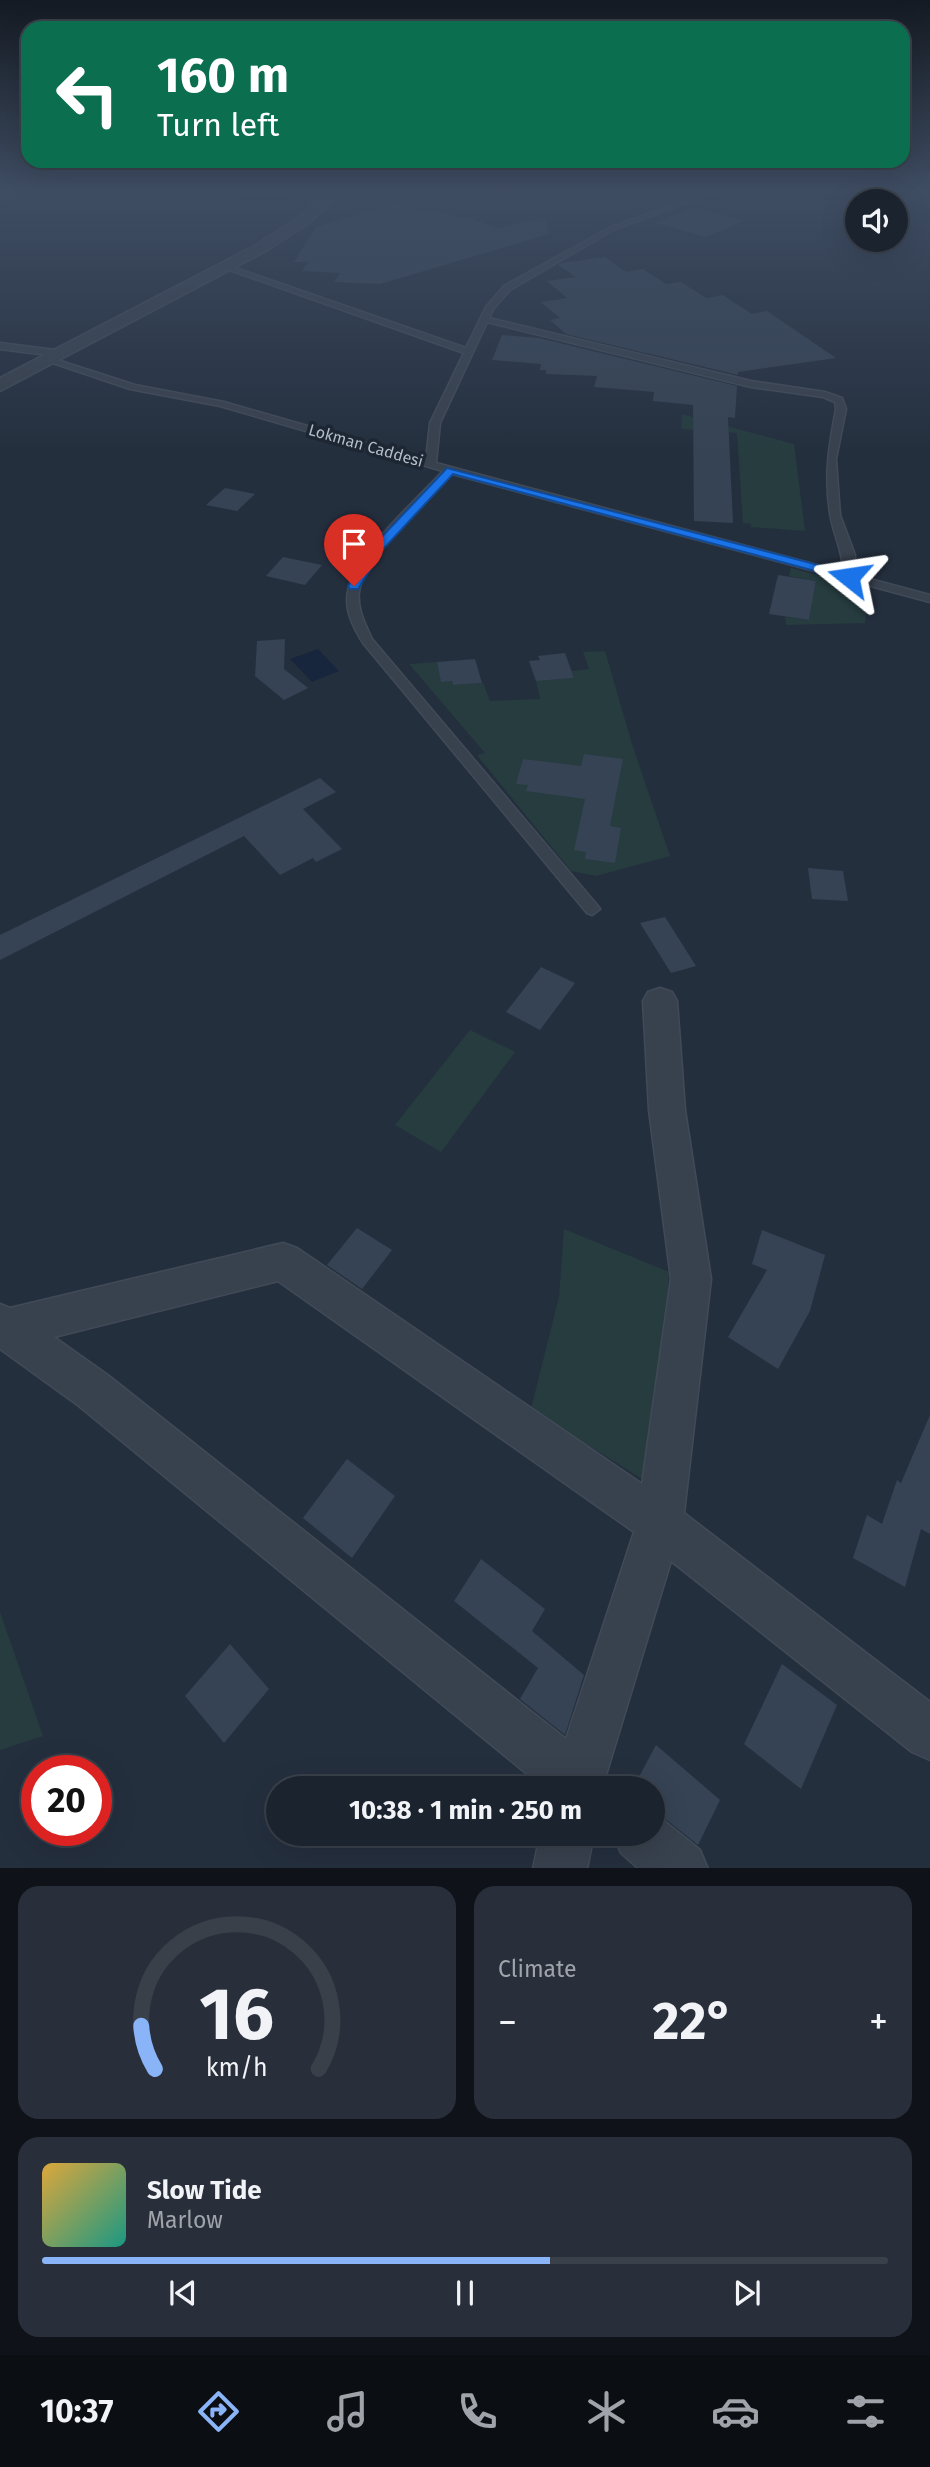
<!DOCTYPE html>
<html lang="en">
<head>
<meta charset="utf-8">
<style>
  body { margin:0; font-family:"Fira Sans",sans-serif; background:#282f3a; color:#f1f3f6; height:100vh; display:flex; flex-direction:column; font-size:26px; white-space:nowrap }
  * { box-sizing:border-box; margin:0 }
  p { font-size:23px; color:#a0a4aa }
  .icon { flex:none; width:38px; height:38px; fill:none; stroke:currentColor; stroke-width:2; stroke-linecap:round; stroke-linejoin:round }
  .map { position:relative; height:1868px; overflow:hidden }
  .sheet { display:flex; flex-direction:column; gap:18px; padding:18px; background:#0f1319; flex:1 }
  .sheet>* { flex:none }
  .top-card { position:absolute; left:21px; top:21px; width:889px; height:147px; border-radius:21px; box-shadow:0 7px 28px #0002,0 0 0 2px #39404a; background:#0b6e4f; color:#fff; overflow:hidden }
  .tools { position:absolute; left:845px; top:189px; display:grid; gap:14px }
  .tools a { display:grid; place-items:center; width:63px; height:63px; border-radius:50%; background:#1b232e; box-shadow:0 7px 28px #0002,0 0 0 2px #39404a; font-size:35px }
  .speed { position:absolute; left:21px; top:1755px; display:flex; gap:14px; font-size:35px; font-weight:700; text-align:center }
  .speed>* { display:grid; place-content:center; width:91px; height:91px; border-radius:50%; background:#1b232e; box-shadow:0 7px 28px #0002,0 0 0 2px #39404a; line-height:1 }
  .speed .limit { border:10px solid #d22; background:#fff; color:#111 }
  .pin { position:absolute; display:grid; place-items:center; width:60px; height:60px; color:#fff; margin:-72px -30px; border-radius:50% 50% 50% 0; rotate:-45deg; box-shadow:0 0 7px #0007 }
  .pin .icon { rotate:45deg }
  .me { position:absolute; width:77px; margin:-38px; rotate:285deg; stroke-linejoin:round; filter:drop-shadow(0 0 5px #0008) }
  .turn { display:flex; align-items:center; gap:24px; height:147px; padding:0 21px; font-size:32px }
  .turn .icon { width:91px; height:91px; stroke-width:2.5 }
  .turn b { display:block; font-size:49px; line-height:60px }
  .big { font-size:52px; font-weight:700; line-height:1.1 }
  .sheet .card { flex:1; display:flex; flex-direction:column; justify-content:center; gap:10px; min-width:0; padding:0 24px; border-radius:21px; background:#282f3a }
  .sheet .dial { align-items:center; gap:0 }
  .dial svg { height:182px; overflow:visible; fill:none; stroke:#39404a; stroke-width:7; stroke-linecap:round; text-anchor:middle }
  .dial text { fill:#f1f3f6; stroke:none }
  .song { display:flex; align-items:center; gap:21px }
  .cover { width:84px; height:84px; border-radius:10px; background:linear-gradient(135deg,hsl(40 70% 55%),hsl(170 70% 35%)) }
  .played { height:7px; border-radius:4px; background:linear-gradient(90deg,#8ab4f8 60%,#39404a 60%) }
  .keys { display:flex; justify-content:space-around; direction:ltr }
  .heat { display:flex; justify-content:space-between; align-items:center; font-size:38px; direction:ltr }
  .sheet .tiles { flex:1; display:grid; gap:18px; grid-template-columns:1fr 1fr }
  .card:last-child { grid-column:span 2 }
  .trip { position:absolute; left:266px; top:1776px; width:399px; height:70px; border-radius:35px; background:#1b232e; box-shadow:0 7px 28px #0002,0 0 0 2px #39404a; font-weight:700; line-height:70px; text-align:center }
  .tab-bar { display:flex; height:112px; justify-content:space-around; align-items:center; background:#0b0e12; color:#a0a4aa }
  .tab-bar .icon { width:49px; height:49px }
  .tab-bar .selected { color:#8ab4f8 }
  .tab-bar b { font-size:32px; color:#f1f3f6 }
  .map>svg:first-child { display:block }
  .green { fill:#263c3f }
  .water { fill:#17263c }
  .building { fill:#364354 }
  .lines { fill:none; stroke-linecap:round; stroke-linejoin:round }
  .lane-casing { stroke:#414a57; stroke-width:3 }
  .street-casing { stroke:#414a57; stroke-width:3 }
  .lane { fill:#38414e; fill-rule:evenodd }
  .street { fill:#38414e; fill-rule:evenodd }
  .route { fill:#1a73e8; stroke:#114b97; stroke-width:2 }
  .labels { text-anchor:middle; stroke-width:7; stroke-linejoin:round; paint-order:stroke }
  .far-street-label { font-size:16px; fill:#b4bcc9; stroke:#1d2633 }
</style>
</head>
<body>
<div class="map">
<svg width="930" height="1869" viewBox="0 0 930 1869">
  <rect width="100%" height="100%" fill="#242f3e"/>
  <g class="green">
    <polygon points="682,414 794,444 805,531 751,527 751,524 743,523 737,433 681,429"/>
    <polygon points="791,568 869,589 865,623 786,625 785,617 809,620 812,604 790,592 814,595 816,581 789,576"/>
    <polygon points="605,651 632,744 670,856 596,876 571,871 477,755 485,753 409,664 437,662 441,681 452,681 454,685 483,683 490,701 540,699 536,681 574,678 572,671 589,669 583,652"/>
    <polygon points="470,1030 515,1052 441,1152 395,1125"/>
    <polygon points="564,1229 669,1272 665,1352 642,1479 531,1409 559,1297"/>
    <polygon points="0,1612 43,1736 0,1750"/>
  </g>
  <polygon class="water" points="318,649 339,671 312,682 290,659"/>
  <g class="building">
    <polygon points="397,203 421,212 431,209 462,219 468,218 497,228 545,218 549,234 380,284 334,282 340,273 302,271 308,262 294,262 316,227"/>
    <polygon points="692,207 744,221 706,237 655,223"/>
    <polygon points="605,257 626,272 643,269 666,284 681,282 706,298 723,295 752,314 767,311 836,358 738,372 738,375 566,334 550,320 560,318 541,302 567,298 547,281 576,277 558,265 562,263"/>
    <polygon points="502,335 539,338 737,386 735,418 728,417 733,523 694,521 693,405 653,401 654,392 594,387 597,376 546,374 546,370 540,370 541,364 492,360"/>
    <polygon points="225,488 255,494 237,511 206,505"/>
    <polygon points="283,557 322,565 305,585 266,576"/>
    <polygon points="778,575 816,581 809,620 769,614"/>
    <polygon points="285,639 284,669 308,688 284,700 255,676 257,641"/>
    <polygon points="565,653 574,678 536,681 529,661 540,660 538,656"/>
    <polygon points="475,659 482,683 453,685 452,681 441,682 437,662"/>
    <polygon points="584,754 623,759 610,826 621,828 615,863 585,859 586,852 574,850 585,799 526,791 528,785 516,784 523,759 581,766"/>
    <polygon points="320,778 336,792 303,809 342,849 316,862 313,858 280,875 244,836 0,960 0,935"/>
    <polygon points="808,868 843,871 848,901 812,899"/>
    <polygon points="665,917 696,966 671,973 640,923"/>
    <polygon points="541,967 575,983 540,1030 506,1012"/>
    <polygon points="357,1228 392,1250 362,1289 327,1265"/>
    <polygon points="762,1230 825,1255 810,1311 778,1369 728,1337 767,1270 752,1264"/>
    <polygon points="930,1415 930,1534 921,1529 905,1587 853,1558 867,1515 882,1524 897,1480 901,1483"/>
    <polygon points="347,1459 395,1496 352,1558 303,1518"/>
    <polygon points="481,1559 545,1609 532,1631 584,1675 565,1735 520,1699 538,1668 454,1601"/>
    <polygon points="230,1644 269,1689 224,1743 185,1696"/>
    <polygon points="782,1664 837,1705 801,1789 744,1744"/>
    <polygon points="656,1745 720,1800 698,1845 653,1809 653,1788 633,1788"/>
  </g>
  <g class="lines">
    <g class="lane-casing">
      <g id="lane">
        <polygon points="22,191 31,191 0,201 0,197"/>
        <polygon points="240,191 260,191 333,199 330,201"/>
        <path d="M710,191H718L613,230L510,290L494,308L489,318L751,381L825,392L842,398L846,409L836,459L840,515L855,555V575L930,595V602L452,474C428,500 363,558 359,592C357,609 365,624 372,639L597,905L600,909L592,915L587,913L363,643C353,627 344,609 348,591C355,554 417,499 443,471L220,406L130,389L41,359L45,356L135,385L224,402L426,460L430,423L464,353L224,268V264L466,348L486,307L504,286L609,228ZM487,322L751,387L823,397L835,402L836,409C829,445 824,476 830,513C833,535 843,549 843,572L436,463L440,423Z"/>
        <polygon points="0,343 55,350 59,353 55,356 0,349"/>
      </g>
    </g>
    <g class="street-casing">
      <g id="street">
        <polygon points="331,191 345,191 306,225 266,251 0,391 0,378 256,245 296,219"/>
        <path d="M660,988L672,992L677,1001L685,1110L711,1279L684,1513L930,1702V1760L912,1752L671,1561L606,1775L611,1788H544L79,1406L0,1349V1304L10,1308L283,1243L297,1248L642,1484L671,1279L649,1110L643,1001L648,992ZM278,1281L634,1532L566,1739L109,1376L54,1337Z"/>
        <polygon points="653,1812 700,1850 708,1869 639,1869 621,1853 613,1834 653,1834"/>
        <polygon points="540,1834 594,1834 587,1869 533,1869"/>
      </g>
    </g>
    <use href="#lane" class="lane"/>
    <use href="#street" class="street"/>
  </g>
  <linearGradient id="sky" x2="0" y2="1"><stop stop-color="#141a22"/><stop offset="0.42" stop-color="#3f4d63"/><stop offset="1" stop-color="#3f4d63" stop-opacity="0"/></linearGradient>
  <rect width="930" height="452" fill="url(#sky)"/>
  <polygon class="route" points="447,468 853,574 854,577 845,579 453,474 384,548 358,589 350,589 348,586 375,544"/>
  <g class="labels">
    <g class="far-street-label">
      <text transform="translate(366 445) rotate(16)" y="6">Lokman Caddesi</text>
    </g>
  </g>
</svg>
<div class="tools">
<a><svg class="icon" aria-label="sound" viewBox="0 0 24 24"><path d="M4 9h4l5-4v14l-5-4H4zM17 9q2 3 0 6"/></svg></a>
</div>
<div class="speed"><div class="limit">20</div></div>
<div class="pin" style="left:354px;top:586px;background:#d93025"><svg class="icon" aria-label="arrive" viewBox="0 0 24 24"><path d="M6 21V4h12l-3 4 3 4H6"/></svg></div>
<svg class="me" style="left:849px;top:577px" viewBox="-20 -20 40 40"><path d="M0-17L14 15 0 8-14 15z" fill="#1a73e8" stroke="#fff" stroke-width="4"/></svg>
<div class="trip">10:38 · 1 min · 250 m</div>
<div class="top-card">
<div class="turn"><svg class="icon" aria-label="left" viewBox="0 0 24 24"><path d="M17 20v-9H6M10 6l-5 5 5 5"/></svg><div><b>160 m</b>Turn left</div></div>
</div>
</div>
<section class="sheet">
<div class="tiles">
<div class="card dial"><svg viewBox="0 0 100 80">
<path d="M14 69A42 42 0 1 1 86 69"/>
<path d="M14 69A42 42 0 0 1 8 50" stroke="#8ab4f8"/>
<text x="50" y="56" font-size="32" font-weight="700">16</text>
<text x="50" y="72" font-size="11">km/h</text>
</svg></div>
<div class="card"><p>Climate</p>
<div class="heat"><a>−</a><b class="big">22°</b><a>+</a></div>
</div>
<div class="card">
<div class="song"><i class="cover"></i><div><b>Slow Tide</b><p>Marlow</p></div></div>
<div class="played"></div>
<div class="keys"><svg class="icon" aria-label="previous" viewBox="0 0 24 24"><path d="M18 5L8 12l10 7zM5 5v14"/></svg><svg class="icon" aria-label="pause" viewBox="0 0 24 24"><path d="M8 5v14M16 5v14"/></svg><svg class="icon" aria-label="next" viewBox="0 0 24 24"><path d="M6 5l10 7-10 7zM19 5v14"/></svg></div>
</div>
</div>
</section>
<nav class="tab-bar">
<b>10:37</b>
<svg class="icon selected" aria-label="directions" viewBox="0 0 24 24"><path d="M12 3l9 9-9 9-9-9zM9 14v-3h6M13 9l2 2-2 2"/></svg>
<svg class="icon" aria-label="music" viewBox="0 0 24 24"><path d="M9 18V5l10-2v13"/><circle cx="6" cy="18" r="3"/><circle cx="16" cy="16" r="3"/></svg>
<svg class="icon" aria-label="phone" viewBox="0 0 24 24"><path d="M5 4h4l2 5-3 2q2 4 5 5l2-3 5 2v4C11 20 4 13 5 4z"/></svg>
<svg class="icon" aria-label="climate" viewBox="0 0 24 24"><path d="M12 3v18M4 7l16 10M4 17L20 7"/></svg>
<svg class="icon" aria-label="car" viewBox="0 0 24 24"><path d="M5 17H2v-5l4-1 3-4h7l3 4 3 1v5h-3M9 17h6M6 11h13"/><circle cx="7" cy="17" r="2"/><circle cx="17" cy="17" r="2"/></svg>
<svg class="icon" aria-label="filters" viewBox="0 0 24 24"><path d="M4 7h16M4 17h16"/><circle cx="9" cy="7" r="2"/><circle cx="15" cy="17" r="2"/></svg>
</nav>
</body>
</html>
